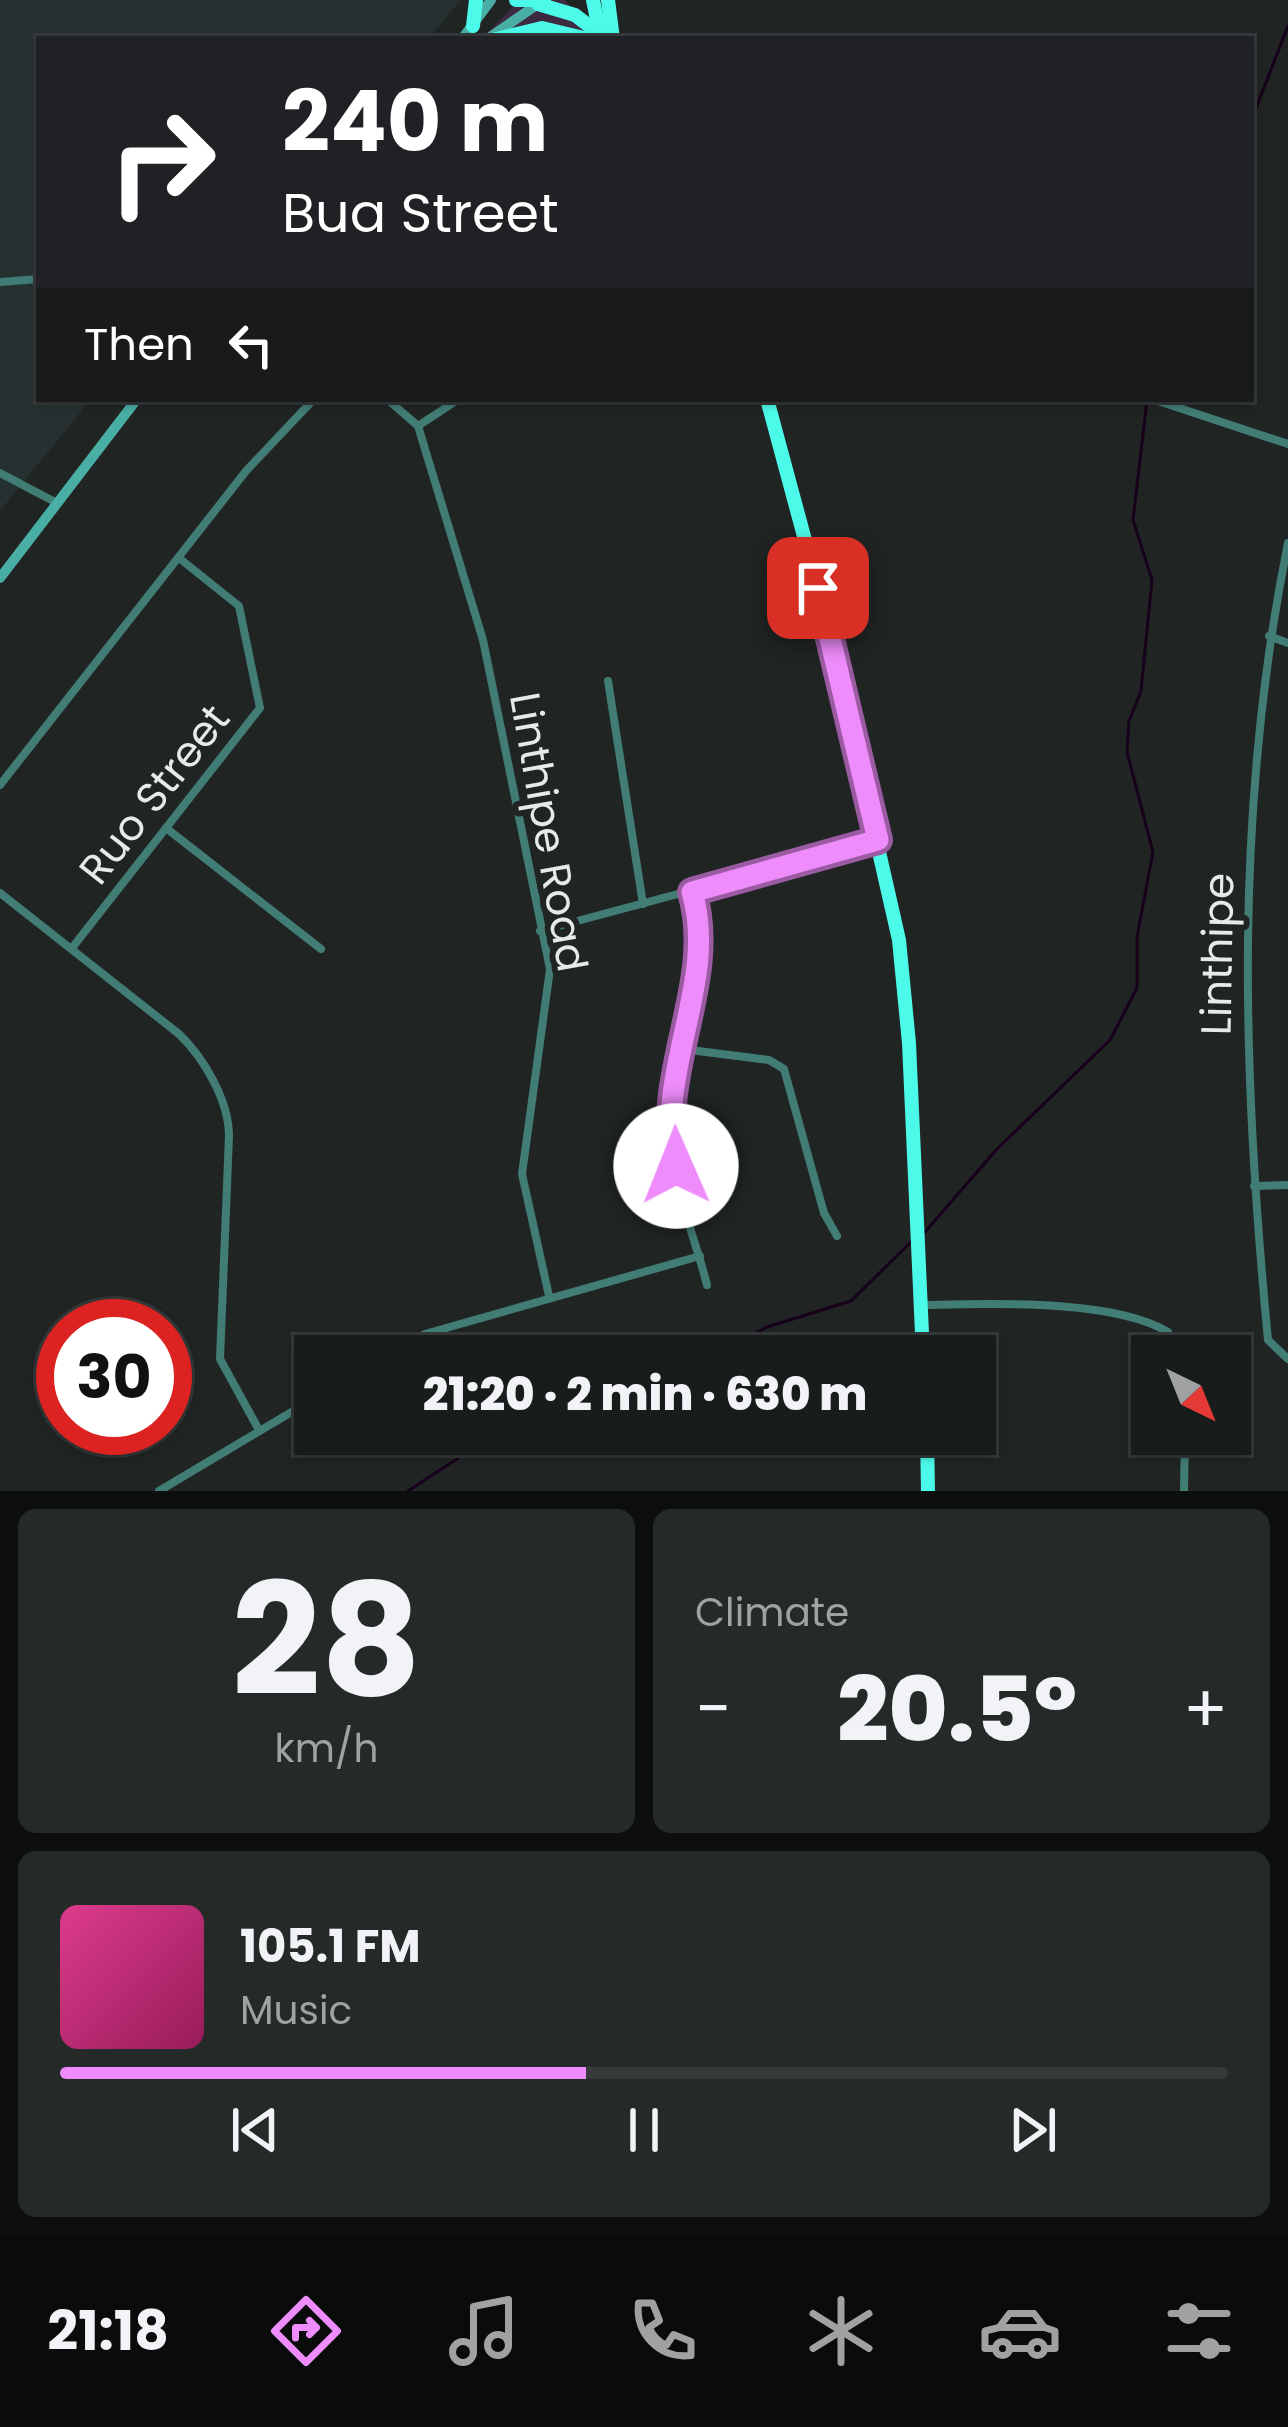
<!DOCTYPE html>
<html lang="en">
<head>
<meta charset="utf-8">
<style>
  body { margin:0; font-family:Poppins,sans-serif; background:#252928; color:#f1f3f6; height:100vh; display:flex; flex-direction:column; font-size:45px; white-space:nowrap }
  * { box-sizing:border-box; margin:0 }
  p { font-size:39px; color:#9fa1a3 }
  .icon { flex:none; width:66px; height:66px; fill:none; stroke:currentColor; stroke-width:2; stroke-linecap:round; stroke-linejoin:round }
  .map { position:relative; height:1491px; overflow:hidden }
  .side { display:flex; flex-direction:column; gap:18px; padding:18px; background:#0d0f0f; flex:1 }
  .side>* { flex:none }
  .guide { position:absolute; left:36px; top:36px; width:1218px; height:366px; border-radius:0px; box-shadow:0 3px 9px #0004,0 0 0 3px #363a3a; background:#202124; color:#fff; overflow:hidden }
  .needle { width:78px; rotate:137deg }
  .fabs { position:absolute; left:1131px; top:1335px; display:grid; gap:24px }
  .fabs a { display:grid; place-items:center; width:120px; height:120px; border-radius:0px; background:#181c1b; box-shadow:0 3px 9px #0004,0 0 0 3px #363a3a; font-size:60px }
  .speed { position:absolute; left:36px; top:1299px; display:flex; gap:24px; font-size:60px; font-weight:700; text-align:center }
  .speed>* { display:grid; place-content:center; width:156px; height:156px; border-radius:50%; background:#181c1b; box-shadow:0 3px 9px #0004,0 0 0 3px #363a3a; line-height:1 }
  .speed .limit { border:18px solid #d22; background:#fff; color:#111 }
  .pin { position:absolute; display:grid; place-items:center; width:102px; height:102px; color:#fff; margin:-51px; border-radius:24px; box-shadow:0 6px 18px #0006 }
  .me { position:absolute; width:132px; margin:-66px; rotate:359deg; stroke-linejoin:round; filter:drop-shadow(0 0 9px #0008) }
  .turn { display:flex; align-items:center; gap:42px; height:252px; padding:0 48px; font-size:54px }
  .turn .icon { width:156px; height:156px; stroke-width:2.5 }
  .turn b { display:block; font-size:84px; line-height:102px }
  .then { display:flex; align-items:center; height:114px; padding:0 48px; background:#0003; gap:24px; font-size:45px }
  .big { font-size:90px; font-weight:800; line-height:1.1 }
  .side .card { flex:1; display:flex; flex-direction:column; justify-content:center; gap:18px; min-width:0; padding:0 42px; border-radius:18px; background:#252928 }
  .side .dial { align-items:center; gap:0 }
  .dial b { font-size:156px; line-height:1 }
  .song { display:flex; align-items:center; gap:36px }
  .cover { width:144px; height:144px; border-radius:18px; background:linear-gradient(135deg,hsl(330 70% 55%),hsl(330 70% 35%)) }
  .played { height:12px; border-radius:6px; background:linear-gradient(90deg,#ed8cfa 45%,#363a3a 45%) }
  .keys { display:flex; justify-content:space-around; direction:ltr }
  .heat { display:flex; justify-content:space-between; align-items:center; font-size:66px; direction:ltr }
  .side .tiles { flex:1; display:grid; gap:18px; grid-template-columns:1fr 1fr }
  .card:last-child { grid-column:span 2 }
  .trip { position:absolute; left:294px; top:1335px; width:702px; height:120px; border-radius:0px; background:#181c1b; box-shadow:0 3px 9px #0004,0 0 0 3px #363a3a; font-weight:800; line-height:120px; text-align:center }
  .dock { display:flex; height:192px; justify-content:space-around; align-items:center; background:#0a0b0b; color:#9fa1a3 }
  .dock .icon { width:84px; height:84px }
  .dock .active { color:#ed8cfa }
  .dock b { font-size:54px; color:#f1f3f6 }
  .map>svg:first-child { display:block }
  .built { fill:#253130 }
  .green { fill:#3d2940 }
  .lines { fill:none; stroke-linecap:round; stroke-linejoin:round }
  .stream { stroke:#17001b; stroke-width:3 }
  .street { stroke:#417c75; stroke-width:8 }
  .secondary { stroke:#49afa4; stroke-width:10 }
  .highway { stroke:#4cfaea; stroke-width:14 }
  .route-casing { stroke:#9a5ba2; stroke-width:30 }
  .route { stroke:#ed8cfa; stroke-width:21 }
  .labels { text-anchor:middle; stroke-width:12; stroke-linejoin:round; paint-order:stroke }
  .street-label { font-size:42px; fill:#e6eae9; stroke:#202524 }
</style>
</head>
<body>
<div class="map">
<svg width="1288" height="1491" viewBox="0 0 1288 1491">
  <rect width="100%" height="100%" fill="#202524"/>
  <polygon class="built" points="0,0 461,0 428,39 39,39 39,399 91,399 0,511"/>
  <polygon class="green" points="520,0 565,0 597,39 481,39"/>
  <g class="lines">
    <g class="stream">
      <polyline points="1251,121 1288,26"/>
      <polyline points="925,1232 997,1149 1110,1040 1137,988 1137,937 1153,852 1127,752 1129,721 1141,691 1152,580 1133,520 1147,400"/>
      <polyline points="712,1356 767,1327 851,1301 912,1241"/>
      <polyline points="408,1491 469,1451 538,1434"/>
    </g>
    <g class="street">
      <polyline points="0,282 39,279"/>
      <polyline points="387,399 418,426 483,640 550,969 522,1174 549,1296"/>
      <polyline points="1152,399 1288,444"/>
      <polyline points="418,426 459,399"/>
      <polyline points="0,473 57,503"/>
      <path d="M1288,543C1234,809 1242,1071 1268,1340L1288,1359"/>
      <polyline points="1269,636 1288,643"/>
      <polyline points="608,681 643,904"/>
      <polyline points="0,785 246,471 314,399"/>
      <polyline points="166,828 321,949"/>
      <path d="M692,892C716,971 674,1058 673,1140C672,1186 696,1240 707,1285"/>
      <path d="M0,893L179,1034C204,1058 229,1101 229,1136L220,1359L259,1430"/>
      <polyline points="540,931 875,841"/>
      <polyline points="72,948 260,708 239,606 179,558"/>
      <polyline points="682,1049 769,1060 784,1069 824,1213 837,1236"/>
      <polyline points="1254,1186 1288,1185"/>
      <path d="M921,1305C986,1304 1112,1298 1168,1332L1176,1356"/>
      <polyline points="387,1356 425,1334 700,1256"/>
      <polyline points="159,1491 315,1398"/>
      <polyline points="1184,1491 1185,1434"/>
    </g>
    <g class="secondary">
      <polyline points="462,39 491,0"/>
      <polyline points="487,39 538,4"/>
      <polyline points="0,578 137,399"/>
    </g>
    <g class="highway">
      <polyline points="516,0 544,0"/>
      <polyline points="593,0 599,30"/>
      <polyline points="608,0 613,39"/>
      <polyline points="538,4 575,15 606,39"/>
      <polyline points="473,26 476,0"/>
      <polyline points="496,39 542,28 588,39"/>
      <polyline points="767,399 826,618 899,940 909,1043 923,1356"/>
      <polyline points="927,1434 928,1491"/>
    </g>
  </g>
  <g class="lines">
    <g class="route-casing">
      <path id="route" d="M676,1166C653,1075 719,982 692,892L878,840L818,588"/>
    </g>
    <use href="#route" class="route"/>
  </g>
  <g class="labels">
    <g class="street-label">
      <text transform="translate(154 794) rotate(-52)" y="15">Ruo Street</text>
      <text transform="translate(549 832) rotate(80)" y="15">Linthipe Road</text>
      <text transform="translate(1217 954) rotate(-89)" y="15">Linthipe</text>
    </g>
  </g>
</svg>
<div class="fabs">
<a><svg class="needle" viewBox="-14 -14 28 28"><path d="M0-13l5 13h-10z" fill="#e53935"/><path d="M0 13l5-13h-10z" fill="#9fa1a3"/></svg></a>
</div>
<div class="speed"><div class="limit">30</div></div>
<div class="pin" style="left:818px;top:588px;background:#d93025"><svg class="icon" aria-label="arrive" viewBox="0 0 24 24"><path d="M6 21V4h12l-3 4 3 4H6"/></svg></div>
<svg class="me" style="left:676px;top:1166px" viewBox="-20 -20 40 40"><circle r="19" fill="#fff"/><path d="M0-13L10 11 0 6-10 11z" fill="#ed8cfa"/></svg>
<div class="trip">21:20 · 2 min · 630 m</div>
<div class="guide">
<div class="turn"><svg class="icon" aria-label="right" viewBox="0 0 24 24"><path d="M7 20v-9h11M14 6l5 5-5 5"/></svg><div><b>240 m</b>Bua Street</div></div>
<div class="then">Then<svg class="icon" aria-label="left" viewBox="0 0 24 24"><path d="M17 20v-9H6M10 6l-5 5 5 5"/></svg></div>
</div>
</div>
<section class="side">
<div class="tiles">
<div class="card dial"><b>28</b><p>km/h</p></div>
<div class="card"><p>Climate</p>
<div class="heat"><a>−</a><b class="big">20.5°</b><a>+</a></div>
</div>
<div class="card">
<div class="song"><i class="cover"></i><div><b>105.1 FM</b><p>Music</p></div></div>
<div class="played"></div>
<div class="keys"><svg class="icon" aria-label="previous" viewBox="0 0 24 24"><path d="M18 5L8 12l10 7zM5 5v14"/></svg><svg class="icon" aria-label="pause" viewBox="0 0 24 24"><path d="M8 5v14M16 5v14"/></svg><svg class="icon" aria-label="next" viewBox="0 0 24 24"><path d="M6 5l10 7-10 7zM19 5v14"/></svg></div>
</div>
</div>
</section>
<nav class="dock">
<b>21:18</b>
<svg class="icon active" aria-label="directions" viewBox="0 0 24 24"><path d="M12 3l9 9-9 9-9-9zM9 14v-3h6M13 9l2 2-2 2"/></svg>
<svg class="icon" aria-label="music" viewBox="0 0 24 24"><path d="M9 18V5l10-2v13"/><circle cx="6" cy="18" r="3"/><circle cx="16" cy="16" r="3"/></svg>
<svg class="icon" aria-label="phone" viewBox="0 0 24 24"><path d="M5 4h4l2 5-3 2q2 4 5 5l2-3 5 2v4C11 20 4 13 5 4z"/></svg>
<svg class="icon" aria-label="climate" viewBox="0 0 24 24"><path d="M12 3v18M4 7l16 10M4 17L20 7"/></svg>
<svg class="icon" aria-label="car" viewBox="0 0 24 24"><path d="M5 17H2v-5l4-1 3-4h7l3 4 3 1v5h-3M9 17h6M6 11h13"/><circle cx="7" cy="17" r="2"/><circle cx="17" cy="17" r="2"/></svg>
<svg class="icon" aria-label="filters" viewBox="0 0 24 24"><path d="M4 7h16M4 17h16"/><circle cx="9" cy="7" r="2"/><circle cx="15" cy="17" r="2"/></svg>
</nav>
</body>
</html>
